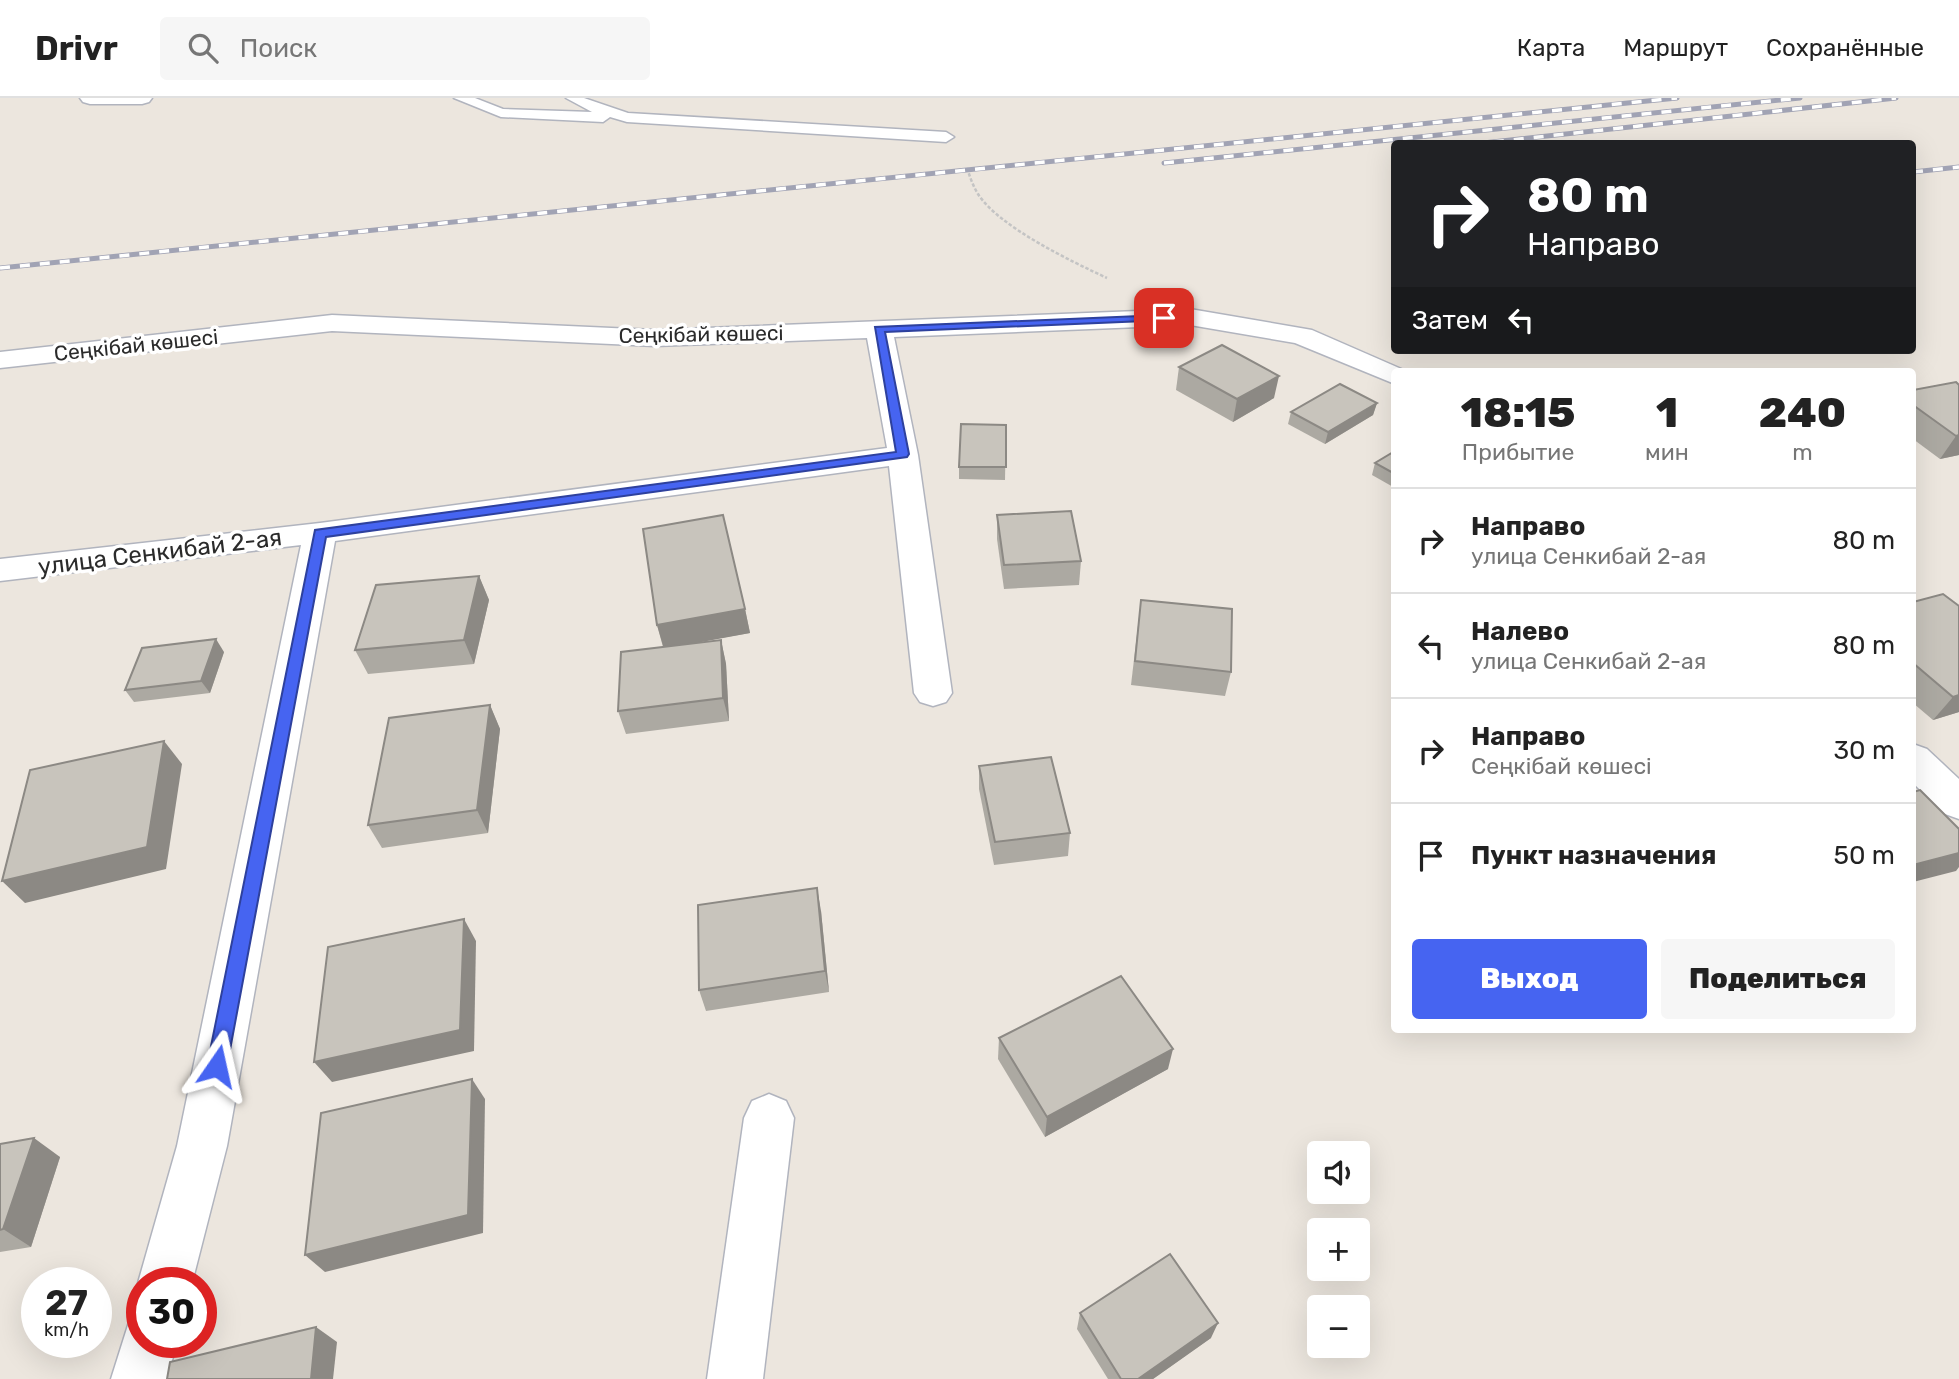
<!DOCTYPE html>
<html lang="ru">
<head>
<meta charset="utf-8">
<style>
  :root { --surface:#fff; --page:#f6f6f6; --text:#222; --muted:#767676; --line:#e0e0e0; --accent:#4664f1 }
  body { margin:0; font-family:Rubik,sans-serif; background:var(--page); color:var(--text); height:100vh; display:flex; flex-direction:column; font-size:26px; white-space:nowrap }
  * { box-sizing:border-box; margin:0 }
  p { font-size:23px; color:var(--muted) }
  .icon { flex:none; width:38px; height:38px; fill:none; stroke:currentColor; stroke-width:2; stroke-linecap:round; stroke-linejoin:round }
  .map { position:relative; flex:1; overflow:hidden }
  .panel { position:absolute; left:1391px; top:270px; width:525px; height:665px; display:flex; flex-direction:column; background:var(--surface); border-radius:7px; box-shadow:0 7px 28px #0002 }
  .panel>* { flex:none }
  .hud { position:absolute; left:1391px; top:42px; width:525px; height:214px; border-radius:7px; box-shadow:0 7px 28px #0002; background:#202124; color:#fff; overflow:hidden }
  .tools { position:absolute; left:1307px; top:1043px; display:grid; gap:14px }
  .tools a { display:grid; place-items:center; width:63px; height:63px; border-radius:7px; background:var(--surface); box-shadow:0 7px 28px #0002; font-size:35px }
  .speed { position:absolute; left:21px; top:1169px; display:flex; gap:14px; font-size:35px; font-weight:700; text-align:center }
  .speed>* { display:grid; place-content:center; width:91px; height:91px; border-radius:50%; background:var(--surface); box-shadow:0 7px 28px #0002; line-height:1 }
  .speed small { font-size:18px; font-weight:400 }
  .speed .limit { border:10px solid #d22; background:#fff; color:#111 }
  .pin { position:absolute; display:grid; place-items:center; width:60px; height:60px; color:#fff; margin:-30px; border-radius:14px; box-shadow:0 4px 10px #0006 }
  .me { position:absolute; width:77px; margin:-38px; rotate:11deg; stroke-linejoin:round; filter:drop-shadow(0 0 5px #0008) }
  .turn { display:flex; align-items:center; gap:24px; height:147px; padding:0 21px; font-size:32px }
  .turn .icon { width:91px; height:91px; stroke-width:2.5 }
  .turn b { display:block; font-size:49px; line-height:60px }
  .then { display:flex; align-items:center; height:66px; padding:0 21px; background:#0003; gap:14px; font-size:26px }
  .eta { display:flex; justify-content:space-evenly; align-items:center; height:119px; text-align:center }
  .eta b { font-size:42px; font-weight:800; line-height:49px }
  .cta { display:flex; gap:14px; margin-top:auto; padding:14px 21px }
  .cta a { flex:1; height:80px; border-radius:7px; background:var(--accent); color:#fff; font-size:28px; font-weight:800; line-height:80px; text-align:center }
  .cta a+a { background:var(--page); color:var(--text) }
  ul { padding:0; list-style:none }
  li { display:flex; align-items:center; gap:21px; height:105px; padding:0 21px; border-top:2px solid var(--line) }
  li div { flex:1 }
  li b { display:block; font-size:26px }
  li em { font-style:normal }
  header { display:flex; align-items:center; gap:42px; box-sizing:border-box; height:98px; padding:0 35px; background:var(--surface); border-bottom:2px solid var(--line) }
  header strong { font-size:33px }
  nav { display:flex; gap:38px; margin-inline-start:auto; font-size:24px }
  .search { width:490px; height:63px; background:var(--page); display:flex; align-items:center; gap:18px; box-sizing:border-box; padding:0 24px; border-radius:7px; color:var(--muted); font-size:26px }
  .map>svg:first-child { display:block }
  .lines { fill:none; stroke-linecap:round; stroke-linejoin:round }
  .service-casing { stroke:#b1b4be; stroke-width:3 }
  .minor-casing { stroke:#b1b4be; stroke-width:3 }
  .path { stroke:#c4c4c4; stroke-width:2.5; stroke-dasharray:3.5 2; stroke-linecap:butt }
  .service { fill:#fff; fill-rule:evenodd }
  .minor { fill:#fff; fill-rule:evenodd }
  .rail-casing { stroke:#a1a3b4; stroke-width:5 }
  .rail { stroke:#fff; stroke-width:3.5; stroke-dasharray:10; stroke-linecap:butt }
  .wall { fill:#aca9a2 }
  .shaded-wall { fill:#8c8984 }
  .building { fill:#c8c4bc; stroke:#8c8984; stroke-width:2 }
  .route { fill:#4664f1; stroke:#2e419d; stroke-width:2 }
  .labels { text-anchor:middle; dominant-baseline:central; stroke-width:7; stroke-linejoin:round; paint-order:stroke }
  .far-street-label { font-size:21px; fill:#2b2b2b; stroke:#fff }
  .street-label { font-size:24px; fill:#2b2b2b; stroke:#fff }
</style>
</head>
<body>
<header>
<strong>Drivr</strong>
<div class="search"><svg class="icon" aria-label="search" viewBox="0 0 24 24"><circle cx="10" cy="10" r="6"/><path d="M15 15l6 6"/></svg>Поиск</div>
<nav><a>Карта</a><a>Маршрут</a><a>Сохранённые</a></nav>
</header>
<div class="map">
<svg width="1959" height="1281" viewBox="0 0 1959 1281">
  <rect width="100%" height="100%" fill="#ece6de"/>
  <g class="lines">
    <defs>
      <path id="service" d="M454 0H475L503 11 592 14 566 0H584L628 15 946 34 954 39 946 44 627 24 610 19 603 24 501 19Z"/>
      <g id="minor">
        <path d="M80 0H152L149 4 142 6H90L83 4Z"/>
        <path d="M1190 211 1312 232 1406 273H1395V286L1295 245 1190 227 894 239 918 357 952 595 946 604 933 608 920 604 914 595 889 368 335 443 227 1048 192 1185H142V1194L138 1185 177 1048 301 447 0 483V461L320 425 887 350 867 240 655 248 332 233 0 270V254L332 217 655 232Z"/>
        <path d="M1913 646 1927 651 1959 681V721L1945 716 1913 685Z"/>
        <path d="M769 996 786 1003 794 1020 763 1281H707L744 1020 752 1003Z"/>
        <path d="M142 1219V1244H177L167 1281H111L129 1224Z"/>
      </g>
    </defs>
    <use href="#service" class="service-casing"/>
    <use href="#minor" class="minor-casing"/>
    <path class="path" d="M967 70C970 79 973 88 978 96 999 129 1071 163 1107 180"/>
    <use href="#service" class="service"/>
    <use href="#minor" class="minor"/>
    <defs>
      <g id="rail">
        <path d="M1474 46 1896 0"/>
        <path d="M1164 65 1800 0"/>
        <path d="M1913 74 1959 69"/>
        <path d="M0 170 1677 0"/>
      </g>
    </defs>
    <use href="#rail" class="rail-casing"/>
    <use href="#rail" class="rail"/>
  </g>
  <g class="wall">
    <path d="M1179 269 1274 300 1233 324 1176 292Z"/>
    <path d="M1959 287V357L1940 361 1913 341V292Z"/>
    <path d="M1377 305 1373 317 1325 346 1288 326 1291 314Z"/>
    <path d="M1006 327 1005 382 959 381V369Z"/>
    <path d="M1395 353V390L1372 377 1375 365Z"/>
    <path d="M997 417 1081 463 1079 487 1004 491 997 441Z"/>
    <path d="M479 478 489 502 474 566 368 576 355 552Z"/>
    <path d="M1141 502 1231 574 1225 598 1131 587Z"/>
    <path d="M1913 504 1959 508V614L1933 622 1913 605Z"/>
    <path d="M745 511 750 535 686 546 721 542 726 566 729 623 626 636 618 613 663 549 657 527Z"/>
    <path d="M224 554 210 595 134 604 125 592Z"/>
    <path d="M490 607 500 631 488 735 382 750 368 727Z"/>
    <path d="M979 668 1070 735 1068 758 994 767 979 691Z"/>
    <path d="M821 813 829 894 706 913 699 892Z"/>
    <path d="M999 940 1168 971 1045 1039 998 961Z"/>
    <path d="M0 1046 60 1059 31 1149 0 1154Z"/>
    <path d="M1080 1215 1211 1240 1153 1281H1108L1077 1231Z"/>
  </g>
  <g class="shaded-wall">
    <path d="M1279 278 1274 300 1233 324 1237 301Z"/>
    <path d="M1377 305 1373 317 1325 346 1328 334Z"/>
    <path d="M1959 337V357L1940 361 1956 338Z"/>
    <path d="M479 478 489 502 474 566 464 542Z"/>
    <path d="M745 511 750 535 664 551 657 527Z"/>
    <path d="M216 541 224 554 210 595 201 583Z"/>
    <path d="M721 542 726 566 729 623 723 600Z"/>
    <path d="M1959 597V614L1933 622 1953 599Z"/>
    <path d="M490 607 500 631 488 735 477 712Z"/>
    <path d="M164 643 182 666 166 771 25 805 2 783Z"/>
    <path d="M1959 755V769L1956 773 1913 784V767Z"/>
    <path d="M817 790 821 813 829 894 825 873Z"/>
    <path d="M464 821 476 843 474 953 332 984 314 964Z"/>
    <path d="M1173 951 1168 971 1045 1039 1047 1019Z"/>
    <path d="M472 981 485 1001 483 1135 325 1174 305 1157Z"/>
    <path d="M34 1040 60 1059 31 1149 3 1131Z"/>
    <path d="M1218 1225 1211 1240 1153 1281H1138Z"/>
    <path d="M316 1229 337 1244 333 1281H311Z"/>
  </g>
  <g class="building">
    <path d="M1222 247 1279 278 1237 301 1179 269Z"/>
    <path d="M1956 284 1959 287V337L1956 338 1913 307V292Z"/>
    <path d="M1340 286 1377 305 1328 334 1291 314Z"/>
    <path d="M961 326 1006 327V369H959Z"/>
    <path d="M1395 353V376L1375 365Z"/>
    <path d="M1071 413 1081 463 1004 467 997 417Z"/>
    <path d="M723 417 745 511 657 527 643 431Z"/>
    <path d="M479 478 464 542 355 552 376 487Z"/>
    <path d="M1943 496 1959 508V597L1953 599 1913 565V504Z"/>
    <path d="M1141 502 1232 511 1231 574 1135 563Z"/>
    <path d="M216 541 201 583 125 592 142 550Z"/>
    <path d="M721 542 723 600 618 613 621 554Z"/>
    <path d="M490 607 477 712 368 727 389 620Z"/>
    <path d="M164 643 147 749 2 783 30 672Z"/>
    <path d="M1051 659 1070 735 995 744 979 668Z"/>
    <path d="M1920 692 1959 731V755L1913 767V694Z"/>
    <path d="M817 790 825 873 699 892 698 807Z"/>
    <path d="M464 821 460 932 314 964 328 849Z"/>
    <path d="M1121 878 1173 951 1047 1019 999 940Z"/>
    <path d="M472 981 468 1117 305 1157 321 1015Z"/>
    <path d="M34 1040 3 1131 0 1132V1046Z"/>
    <path d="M1170 1156 1218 1225 1138 1281H1121L1080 1215Z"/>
    <path d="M316 1229 311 1281H167L170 1264Z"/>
  </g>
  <path class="route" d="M1164 217 1168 218V222L885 234 909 356 907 359 326 439 227 968 224 975 217 977 210 975 207 968 315 432 896 354 875 229Z"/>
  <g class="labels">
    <g class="far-street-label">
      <text transform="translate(701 236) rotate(-1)">Сеңкібай көшесі</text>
      <text transform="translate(136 247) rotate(-6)">Сеңкібай көшесі</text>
    </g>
    <g class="street-label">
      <text transform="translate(160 454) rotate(-7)">улица Сенкибай 2-ая</text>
    </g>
  </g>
</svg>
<div class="tools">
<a><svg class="icon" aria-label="sound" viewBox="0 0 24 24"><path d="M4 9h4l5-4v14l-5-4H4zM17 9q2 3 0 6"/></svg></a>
<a>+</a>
<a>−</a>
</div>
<div class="speed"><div>27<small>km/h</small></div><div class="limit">30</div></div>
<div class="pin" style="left:1164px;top:220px;background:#d93025"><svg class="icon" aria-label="arrive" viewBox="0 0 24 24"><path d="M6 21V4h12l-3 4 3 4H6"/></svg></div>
<svg class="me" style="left:217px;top:968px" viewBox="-20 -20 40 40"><path d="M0-17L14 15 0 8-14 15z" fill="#4664f1" stroke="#fff" stroke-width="4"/></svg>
<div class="hud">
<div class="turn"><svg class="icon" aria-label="right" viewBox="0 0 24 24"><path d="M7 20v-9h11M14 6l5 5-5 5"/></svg><div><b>80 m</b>Направо</div></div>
<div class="then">Затем<svg class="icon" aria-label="left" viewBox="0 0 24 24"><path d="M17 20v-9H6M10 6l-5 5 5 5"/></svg></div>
</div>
<section class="panel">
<div class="eta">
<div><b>18:15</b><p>Прибытие</p></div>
<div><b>1</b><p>мин</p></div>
<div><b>240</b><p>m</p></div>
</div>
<ul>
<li><svg class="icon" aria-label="right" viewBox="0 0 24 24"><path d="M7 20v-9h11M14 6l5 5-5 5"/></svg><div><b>Направо</b><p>улица Сенкибай 2-ая</p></div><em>80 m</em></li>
<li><svg class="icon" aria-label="left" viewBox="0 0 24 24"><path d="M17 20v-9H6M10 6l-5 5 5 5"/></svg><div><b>Налево</b><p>улица Сенкибай 2-ая</p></div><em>80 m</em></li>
<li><svg class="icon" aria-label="right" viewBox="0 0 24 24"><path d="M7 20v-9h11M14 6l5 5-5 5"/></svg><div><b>Направо</b><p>Сеңкібай көшесі</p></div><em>30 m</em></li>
<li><svg class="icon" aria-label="arrive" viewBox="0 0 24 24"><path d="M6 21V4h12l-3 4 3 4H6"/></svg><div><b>Пункт назначения</b></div><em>50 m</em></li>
</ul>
<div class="cta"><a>Выход</a><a>Поделиться</a></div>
</section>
</div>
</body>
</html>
